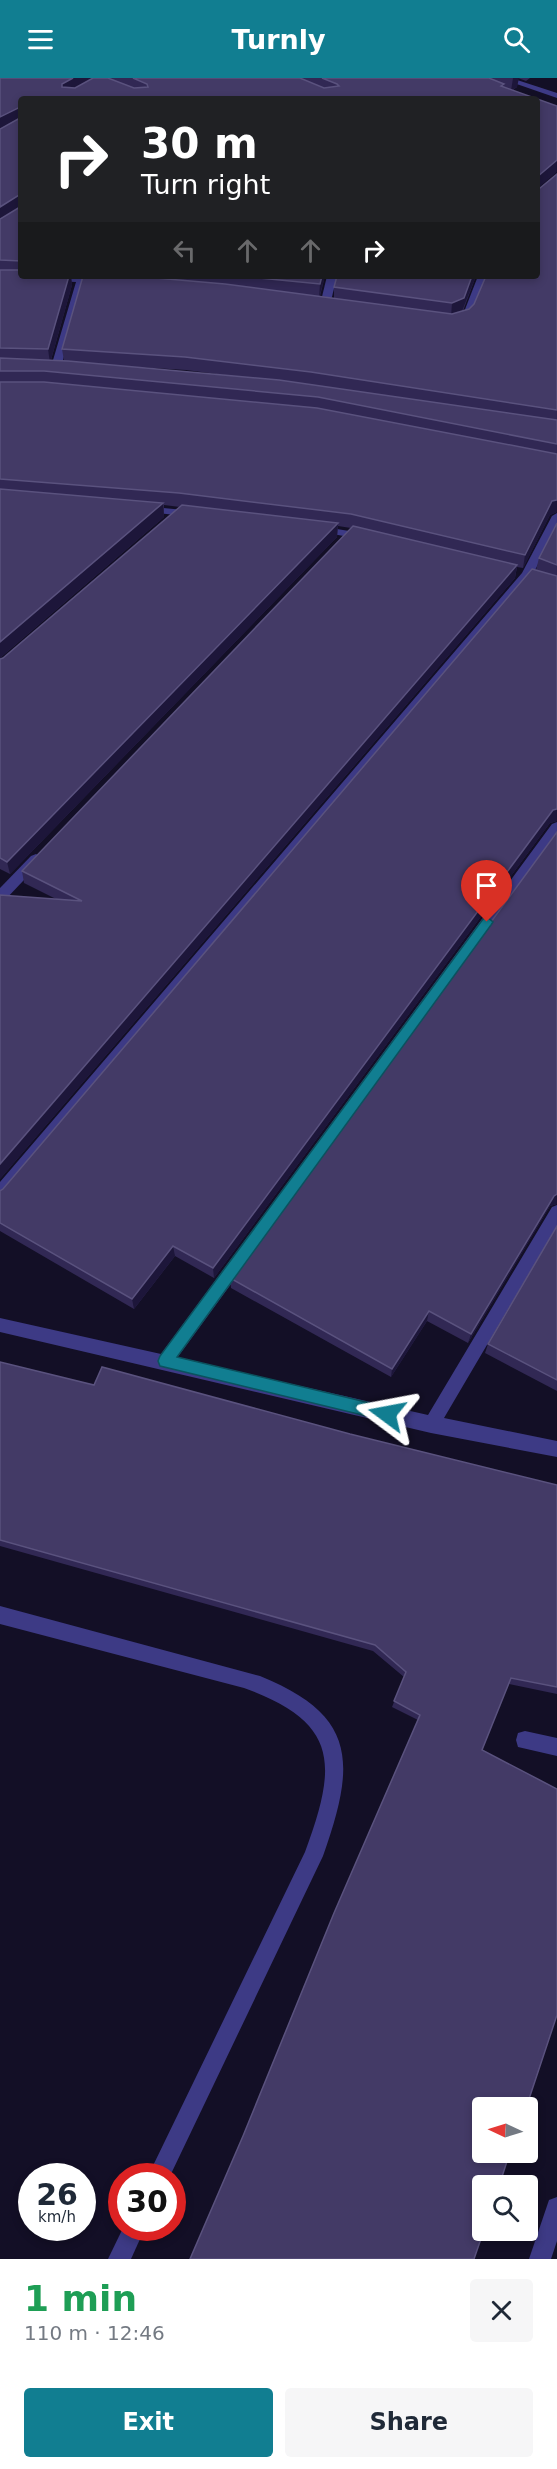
<!DOCTYPE html>
<html lang="en">
<head>
<meta charset="utf-8">
<style>
  :root { --surface:#fff; --page:#f6f6f7; --text:#1f2937; --muted:#747a83; --accent:#117e91 }
  body { margin:0; font-family:"DejaVu Sans",sans-serif; background:var(--page); color:var(--text); height:100vh; display:flex; flex-direction:column; font-size:22px; white-space:nowrap }
  * { box-sizing:border-box; margin:0 }
  p { font-size:20px; color:var(--muted) }
  .icon { flex:none; width:33px; height:33px; fill:none; stroke:currentColor; stroke-width:2; stroke-linecap:round; stroke-linejoin:round }
  .map { position:relative; height:2181px; overflow:hidden }
  .panel { display:flex; flex-direction:column; background:var(--surface); flex:1 }
  .panel>* { flex:none }
  .top-card { position:absolute; left:18px; top:18px; width:522px; height:183px; border-radius:6px; box-shadow:0 3px 9px #0003; background:#202124; color:#fff; overflow:hidden }
  .needle { width:39px; rotate:274deg }
  .buttons { position:absolute; left:472px; top:2019px; display:grid; gap:12px }
  .buttons a { display:grid; place-items:center; width:66px; height:66px; border-radius:6px; background:var(--surface); box-shadow:0 3px 9px #0003; font-size:30px }
  .speed { position:absolute; left:18px; top:2085px; display:flex; gap:12px; font-size:30px; font-weight:700; text-align:center }
  .speed>* { display:grid; place-content:center; width:78px; height:78px; border-radius:50%; background:var(--surface); box-shadow:0 3px 9px #0003; line-height:1 }
  .speed small { font-size:15px; font-weight:400 }
  .speed .limit { border:9px solid #d22; background:#fff; color:#111 }
  .pin { position:absolute; display:grid; place-items:center; width:51px; height:51px; color:#fff; margin:-62px -26px; border-radius:50% 50% 50% 0; rotate:-45deg; box-shadow:0 0 6px #0007 }
  .pin .icon { rotate:45deg }
  .me { position:absolute; width:66px; margin:-33px; rotate:283deg; stroke-linejoin:round; filter:drop-shadow(0 0 4px #0008) }
  .turn { display:flex; align-items:center; gap:21px; height:126px; padding:0 24px; font-size:27px }
  .turn .icon { width:78px; height:78px; stroke-width:2.5 }
  .turn b { display:block; font-size:42px; line-height:51px }
  .lanes { display:flex; align-items:center; height:57px; padding:0 24px; background:#0003; justify-content:center; gap:30px; direction:ltr }
  .lanes .off { opacity:.35 }
  .round { display:grid; place-items:center; flex:none; width:63px; height:63px; border-radius:6px; background:var(--page) }
  .overview { display:flex; align-items:center; justify-content:space-between; height:102px; padding:0 24px }
  h1 { font-size:36px; font-weight:700; line-height:45px; color:#1e9e55 }
  .action { display:flex; gap:12px; margin-top:auto; padding:12px 24px }
  .action a { flex:1; height:69px; border-radius:6px; background:var(--accent); color:#fff; font-size:24px; font-weight:700; line-height:69px; text-align:center }
  .action a+a { background:var(--page); color:var(--text) }
  header { display:flex; justify-content:space-between; align-items:center; height:78px; padding:0 24px; background:var(--accent); color:#fff; font-size:27px; font-weight:700 }
  .map>svg:first-child { display:block }
  .lines { fill:none; stroke-linecap:round; stroke-linejoin:round }
  .minor { fill:#3d3a85; fill-rule:evenodd }
  .wall { fill:#312854; fill-rule:evenodd }
  .shaded-wall { fill:#1d163a }
  .building { fill:#433a66; stroke:#5a527e; stroke-width:1.5 }
  .route { fill:#117e91; stroke:#0b525e; stroke-width:1.5 }
</style>
</head>
<body>
<header><svg class="icon" aria-label="menu" viewBox="0 0 24 24"><path d="M4 6h16M4 12h16M4 18h16"/></svg>Turnly<svg class="icon" aria-label="search" viewBox="0 0 24 24"><circle cx="10" cy="10" r="6"/><path d="M15 15l6 6"/></svg></header>
<div class="map">
<svg width="557" height="2181" viewBox="0 0 557 2181">
  <rect width="100%" height="100%" fill="#130f26"/>
  <g class="lines">
    <g class="minor">
      <path d="M499 0H511L557 15V20Z"/>
      <path d="M49 198 100 199 105 202 100 205 85 204 61 289 56 292 51 289 76 204 52 203 47 200Z"/>
      <path d="M327 198H337L330 227 325 230 320 227Z"/>
      <path d="M478 198H488C481 214 476 247 454 245V241L464 234Z"/>
      <path d="M143 428 194 433 199 436 194 439 139 433 138 431Z"/>
      <path d="M557 435V449L531 500 5 1120 0 1122V1104L522 495 552 438Z"/>
      <path d="M319 448 367 456 372 459 367 462 315 453 314 451Z"/>
      <path d="M557 744V759L177 1280 428 1337 552 1129 557 1127V1148L444 1340 557 1363V1379L431 1355 0 1254V1240L161 1276 552 746Z"/>
      <path d="M36 776 43 781 41 784 5 822 0 823V810L31 778Z"/>
      <path d="M0 1528 260 1598C359 1638 355 1687 323 1778L170 2098H148L305 1774C337 1687 340 1645 244 1610L0 1546Z"/>
      <path d="M525 1653 557 1660V1678L518 1669 516 1662 518 1655Z"/>
      <path d="M557 2119V2163L551 2181H529L549 2122Z"/>
      <path d="M123 2150H145L131 2181H108Z"/>
    </g>
  </g>
  <g class="wall">
    <path d="M0 0 110 1V0H530L526 3 518 0 517 9 513 12 538 110H540L557 96V434L550 437 523 490 517 489 515 500 0 1101 56 821 24 805 22 793 351 450 338 448 337 459 10 796 0 791V581L3 580 180 429 164 427V439L0 580ZM21 21 537 198 469 231 463 233 476 198 334 209V220L320 218 325 198H21ZM71 199 83 200 62 271 64 283 51 282 72 207ZM136 289 186 292 232 298Z"/>
    <path d="M557 445V743L550 745 214 1200 175 1178 134 1231 0 1153V1113L3 1111 536 492 539 480Z"/>
    <path d="M557 754V1126L550 1128 468 1265 427 1243 391 1299 231 1210 230 1200Z"/>
    <path d="M557 1148V1313L485 1275 488 1266Z"/>
    <path d="M0 1284 94 1307 350 1356 557 1407V1616L509 1606 244 2055 418 1642 392 1629 404 1599 373 1573 0 1468Z"/>
  </g>
  <g class="shaded-wall">
    <path d="M73 0H96L64 19 62 9V6Z"/>
    <path d="M513 0H519L517 9 511 13Z"/>
    <path d="M18 30 20 43 0 53V39Z"/>
    <path d="M557 82V94L537 111V99Z"/>
    <path d="M19 117 21 128 0 143V129Z"/>
    <path d="M69 198H71L72 207 50 285 48 271Z"/>
    <path d="M322 198H325L319 220 320 206Z"/>
    <path d="M472 198H476L462 233 451 239 452 225Z"/>
    <path d="M557 422V434L550 437 523 490 525 477 552 423Z"/>
    <path d="M163 425 164 439 0 580V564Z"/>
    <path d="M338 445 337 459 10 796 7 784Z"/>
    <path d="M517 487 515 500 0 1101V1086Z"/>
    <path d="M557 731V743L550 745 214 1200 213 1190 553 732Z"/>
    <path d="M557 1116V1126L550 1128 468 1265 471 1256 554 1118Z"/>
    <path d="M173 1168 175 1178 134 1231 132 1221Z"/>
    <path d="M429 1233 427 1243 391 1299 392 1291Z"/>
  </g>
  <g class="building">
    <path d="M0 0H73L62 6V9L75 10 93 0H108L134 10 148 9 147 6 133 0H300L324 10 339 8 337 6 322 0H489L504 6 501 8 557 28V82L537 99V110H540L557 96V332L311 294 185 279 62 271 83 198H133L225 206 452 236 469 231 474 226 486 198H537V21H21V32L18 30 0 39Z"/>
    <path d="M21 35V183L0 182V141L20 129 19 117 0 129V51L20 40Z"/>
    <path d="M0 192H21V198H69L48 271 0 270Z"/>
    <path d="M240 198H322L320 206Z"/>
    <path d="M337 198H472L464 220 452 225 334 209Z"/>
    <path d="M0 280 68 283 279 302 557 342V366L318 319 44 293H0Z"/>
    <path d="M0 304H44L317 330 557 376V422L552 423 525 477 351 436 179 415 0 401Z"/>
    <path d="M0 411 163 425 0 564Z"/>
    <path d="M182 427 338 445 7 784 0 780V581L3 580Z"/>
    <path d="M557 445V487L539 480Z"/>
    <path d="M353 448 517 487 0 1086V817L82 823 22 793Z"/>
    <path d="M532 491 557 498V731L553 732 213 1190 173 1168 132 1221 0 1145V1113L3 1111Z"/>
    <path d="M557 754V1116L554 1118 471 1256 429 1233 392 1291 230 1200Z"/>
    <path d="M557 1148V1302L488 1266Z"/>
    <path d="M0 1284 94 1307 102 1289 350 1356 557 1407V1609L511 1600 482 1672 557 1711V1937L526 2030H483V2074H510L499 2108H483V2152H484L474 2181H190L243 2058 334 1835 420 1637 394 1623 406 1594 375 1567 0 1462Z"/>
  </g>
  <path class="route" d="M487 839 493 844 491 847 177 1279 387 1329 392 1331 394 1336 392 1341 387 1343 160 1288 158 1283 160 1278 483 841Z"/>
</svg>
<div class="buttons">
<a><svg class="needle" viewBox="-14 -14 28 28"><path d="M0-13l5 13h-10z" fill="#e53935"/><path d="M0 13l5-13h-10z" fill="#747a83"/></svg></a>
<a><svg class="icon" aria-label="search" viewBox="0 0 24 24"><circle cx="10" cy="10" r="6"/><path d="M15 15l6 6"/></svg></a>
</div>
<div class="speed"><div>26<small>km/h</small></div><div class="limit">30</div></div>
<div class="pin" style="left:487px;top:844px;background:#d93025"><svg class="icon" aria-label="arrive" viewBox="0 0 24 24"><path d="M6 21V4h12l-3 4 3 4H6"/></svg></div>
<svg class="me" style="left:387px;top:1336px" viewBox="-20 -20 40 40"><path d="M0-17L14 15 0 8-14 15z" fill="#117e91" stroke="#fff" stroke-width="4"/></svg>
<div class="top-card">
<div class="turn"><svg class="icon" aria-label="right" viewBox="0 0 24 24"><path d="M7 20v-9h11M14 6l5 5-5 5"/></svg><div><b>30 m</b>Turn right</div></div>
<div class="lanes"><svg class="icon off" aria-label="left" viewBox="0 0 24 24"><path d="M17 20v-9H6M10 6l-5 5 5 5"/></svg><svg class="icon off" aria-label="ahead" viewBox="0 0 24 24"><path d="M12 20V5M6 11l6-6 6 6"/></svg><svg class="icon off" aria-label="ahead" viewBox="0 0 24 24"><path d="M12 20V5M6 11l6-6 6 6"/></svg><svg class="icon" aria-label="right" viewBox="0 0 24 24"><path d="M7 20v-9h11M14 6l5 5-5 5"/></svg></div>
</div>
</div>
<section class="panel">
<div class="overview"><div><h1>1 min</h1><p>110 m · 12:46</p></div><a class="round"><svg class="icon" aria-label="close" viewBox="0 0 24 24"><path d="M6 6l12 12M18 6L6 18"/></svg></a></div>
<div class="action"><a>Exit</a><a>Share</a></div>
</section>
</body>
</html>
